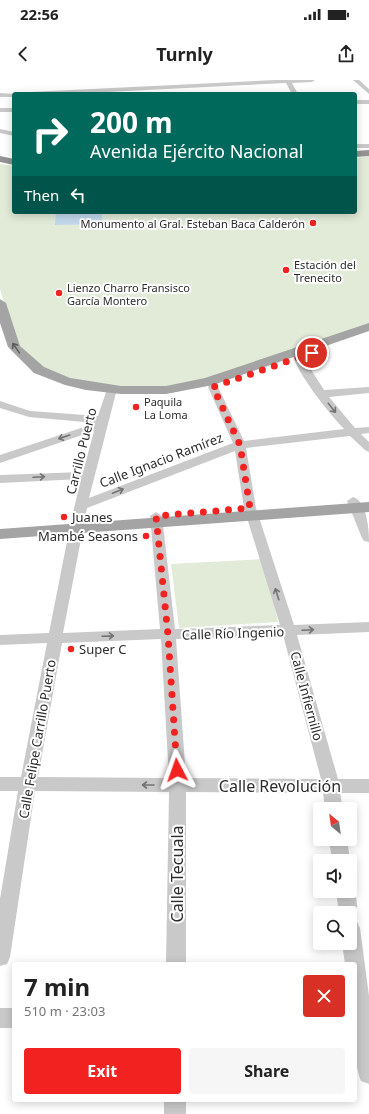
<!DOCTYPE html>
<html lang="en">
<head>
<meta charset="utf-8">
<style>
  :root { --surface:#fff; --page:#f6f6f6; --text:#222; --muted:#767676; --accent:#f12220 }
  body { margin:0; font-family:"Noto Sans",sans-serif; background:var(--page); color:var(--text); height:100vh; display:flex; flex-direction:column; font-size:15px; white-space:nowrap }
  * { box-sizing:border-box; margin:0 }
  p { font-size:13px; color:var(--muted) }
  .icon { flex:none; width:22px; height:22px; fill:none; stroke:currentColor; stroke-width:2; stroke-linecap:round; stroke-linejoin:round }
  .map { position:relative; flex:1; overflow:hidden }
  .panel { position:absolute; left:12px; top:882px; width:345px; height:140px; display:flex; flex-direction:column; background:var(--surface); border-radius:4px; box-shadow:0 2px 10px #0003 }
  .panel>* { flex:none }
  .banner { position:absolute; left:12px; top:12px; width:345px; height:122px; border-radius:4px; box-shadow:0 2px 10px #0003; background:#00695c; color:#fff; overflow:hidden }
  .needle { width:26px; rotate:331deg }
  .tools { position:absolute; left:313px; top:722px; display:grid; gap:8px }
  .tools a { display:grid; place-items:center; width:44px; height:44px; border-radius:4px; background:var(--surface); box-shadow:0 2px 10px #0003; font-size:20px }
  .pin { position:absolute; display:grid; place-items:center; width:34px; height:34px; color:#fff; margin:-17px; border:2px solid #fff; border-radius:50%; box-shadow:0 1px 4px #0007 }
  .me { position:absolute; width:44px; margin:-22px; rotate:356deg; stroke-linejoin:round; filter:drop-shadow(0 0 3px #0008) }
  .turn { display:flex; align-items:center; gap:14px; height:84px; padding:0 12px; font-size:18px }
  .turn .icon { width:52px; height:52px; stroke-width:2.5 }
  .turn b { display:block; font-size:28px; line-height:34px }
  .then { display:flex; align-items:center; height:38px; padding:0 12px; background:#0003; gap:8px; font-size:15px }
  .round { display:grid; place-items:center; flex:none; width:42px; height:42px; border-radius:4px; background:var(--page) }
  .headline { display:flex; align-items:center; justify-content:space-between; height:68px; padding:0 12px }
  h1 { font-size:24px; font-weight:700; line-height:30px }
  .primary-button { display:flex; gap:8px; margin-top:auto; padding:8px 12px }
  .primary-button a { flex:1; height:46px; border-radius:4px; background:var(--accent); color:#fff; font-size:16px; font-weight:700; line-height:46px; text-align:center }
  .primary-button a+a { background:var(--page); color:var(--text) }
  .status { display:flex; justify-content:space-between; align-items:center; height:28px; padding:0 20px; background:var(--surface); direction:ltr }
  .status svg { height:11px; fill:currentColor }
  header { display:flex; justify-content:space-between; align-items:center; height:52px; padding:0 12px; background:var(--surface); font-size:18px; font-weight:700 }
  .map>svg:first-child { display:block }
  .green { fill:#e1ebd8 }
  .water { fill:#c2d9ed }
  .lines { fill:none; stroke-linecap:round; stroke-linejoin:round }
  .minor { fill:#c9c9c9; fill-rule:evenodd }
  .major { fill:#a4a4a4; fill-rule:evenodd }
  .highway { fill:#939393; fill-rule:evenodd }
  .oneway { stroke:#5c5c5c }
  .oneway2 { stroke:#737373 }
  .route { stroke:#f12220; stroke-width:7; stroke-dasharray:0 12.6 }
  .poi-dot { fill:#f12220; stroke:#fff; stroke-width:1.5 }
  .labels { text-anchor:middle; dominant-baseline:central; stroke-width:4; stroke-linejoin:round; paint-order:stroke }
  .far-poi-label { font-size:11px; fill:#2c2c2c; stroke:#fff; text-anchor:start }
  .street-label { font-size:13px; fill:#2c2c2c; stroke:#fff }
  .poi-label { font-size:13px; fill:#2c2c2c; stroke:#fff; text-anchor:start }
  .near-street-label { font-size:16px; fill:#2c2c2c; stroke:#fff }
</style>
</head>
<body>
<div class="status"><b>22:56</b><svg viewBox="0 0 49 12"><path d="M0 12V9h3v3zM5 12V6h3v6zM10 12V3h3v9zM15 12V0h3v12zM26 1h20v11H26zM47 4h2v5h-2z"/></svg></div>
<header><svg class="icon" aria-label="back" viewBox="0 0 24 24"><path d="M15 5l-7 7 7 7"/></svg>Turnly<svg class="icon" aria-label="share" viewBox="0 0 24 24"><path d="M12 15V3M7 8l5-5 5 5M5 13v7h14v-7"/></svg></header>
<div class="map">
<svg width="369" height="1034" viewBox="0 0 369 1034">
  <rect width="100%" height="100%" fill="#fff"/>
  <g class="green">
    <path d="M369 76V244L230 292 174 306 117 307 68 299 45 290 15 262 0 209V84L14 86V132H355V78Z"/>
    <path d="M264 479 278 542 179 548 171 484Z"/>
  </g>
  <path class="water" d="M56 132H102V144L55 145Z"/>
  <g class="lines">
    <g class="minor">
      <path d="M276 0H315L312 2 292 3 298 14H292L286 3 67 14H27L30 12Z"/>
      <path d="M353 0H359L369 9V14Z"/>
      <path d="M0 13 16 14H14V17H0Z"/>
      <rect x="355" y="20" width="14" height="4"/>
      <rect x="0" y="28" width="14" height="4"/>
      <path d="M0 49 14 52V56L0 53Z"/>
      <rect x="355" y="64" width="14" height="4"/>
      <path d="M297 269 302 272 303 277 324 310 369 307V313L329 317 355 348 369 347V353L361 354 369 362V372L365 370 350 356 246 368 256 428 294 545 369 542V552L297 555 338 699H369V713H340L343 729H325L323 713 186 712V884H166L169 712 35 711 10 877 7 884 0 886V819L18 711H0V697H21L47 563 0 565V555L49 553 71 441 81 399 0 403V395L83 392 94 351 0 383V375L96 343 29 337 0 328V321L30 331 98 336 107 309 112 306 116 307 117 309 89 418 233 363 208 307 209 305H217L218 307 244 361 344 349C329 333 296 293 292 272ZM235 371 244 428 280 545 175 549 162 436 156 432 150 436 160 549 63 553 87 428ZM283 555 321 699 186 698 176 559ZM161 559 169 698 38 697 62 563Z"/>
      <path d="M353 417C367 421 369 450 369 462L364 461 362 458 347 421Z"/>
      <path d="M329 759H347L350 781H332Z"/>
      <path d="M350 805C357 811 359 830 355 839L352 840 357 842 360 848 369 916V1004L361 1001C349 971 355 917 355 884H345L342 863H350V833H339L336 811H350Z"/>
      <rect x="0" y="928" width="14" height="20"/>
      <rect x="164" y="1020" width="22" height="14"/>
    </g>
    <g class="major">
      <path d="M0 219 6 223 20 266 44 287 70 298 121 306H166L205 298 369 243V251L213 305 166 314H121L86 310 65 305 34 293 8 267 0 243Z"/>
      <path d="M369 422V432L0 459V449Z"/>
    </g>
    <g class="highway">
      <path d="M369 70V76L355 77V71Z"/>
      <path d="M0 76 14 79V85L0 82Z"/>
    </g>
  </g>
  <defs><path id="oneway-shaft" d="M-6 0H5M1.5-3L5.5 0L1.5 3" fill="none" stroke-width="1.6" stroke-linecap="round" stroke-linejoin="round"/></defs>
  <use class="oneway" href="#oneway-shaft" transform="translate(16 268) rotate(-125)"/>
  <g class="oneway2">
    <use href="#oneway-shaft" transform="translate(332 328) rotate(51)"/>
    <use href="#oneway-shaft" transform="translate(64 357) rotate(161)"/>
    <use href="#oneway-shaft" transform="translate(39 397) rotate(-3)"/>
    <use href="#oneway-shaft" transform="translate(118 411) rotate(-21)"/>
    <use href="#oneway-shaft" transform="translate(277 514) rotate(-108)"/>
    <use href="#oneway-shaft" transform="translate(308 550) rotate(-3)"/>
    <use href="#oneway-shaft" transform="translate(108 556) rotate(-2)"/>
    <use href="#oneway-shaft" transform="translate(148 705) rotate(-180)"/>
  </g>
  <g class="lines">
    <path class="route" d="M177 690 168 555 156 436 250 428 240 365 213 307 312 273"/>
  </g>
  <g class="poi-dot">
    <circle cx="313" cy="143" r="4"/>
    <circle cx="286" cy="190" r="4"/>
    <circle cx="59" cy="213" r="4"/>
    <circle cx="136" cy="327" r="4"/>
    <circle cx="64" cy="437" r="4"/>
    <circle cx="146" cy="456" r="4"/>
    <circle cx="71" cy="569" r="4"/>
  </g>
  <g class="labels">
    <g class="far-poi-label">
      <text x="305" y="143" text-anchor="end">Monumento al Gral. Esteban Baca Calderón</text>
      <text x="294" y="184">Estación del<tspan x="294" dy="13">Trenecito</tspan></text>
      <text x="67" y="207">Lienzo Charro Fransisco<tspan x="67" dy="13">García Montero</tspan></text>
      <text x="144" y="321">Paquila<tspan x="144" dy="13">La Loma</tspan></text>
    </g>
    <g class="street-label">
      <text transform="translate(81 371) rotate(-76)">Carrillo Puerto</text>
      <text transform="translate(161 380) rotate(-21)">Calle Ignacio Ramírez</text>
      <text transform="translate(233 553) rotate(-2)">Calle Río Ingenio</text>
      <text transform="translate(307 616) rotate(75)">Calle Infiernillo</text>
      <text transform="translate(37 659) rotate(-80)">Calle Felipe Carrillo Puerto</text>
    </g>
    <g class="poi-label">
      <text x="72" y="437">Juanes</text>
      <text x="138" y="456" text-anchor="end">Mambé Seasons</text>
      <text x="79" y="569">Super C</text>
    </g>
    <g class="near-street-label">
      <text x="280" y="706">Calle Revolución</text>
      <text transform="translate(177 794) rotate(-90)">Calle Tecuala</text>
    </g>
  </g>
</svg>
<div class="tools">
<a><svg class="needle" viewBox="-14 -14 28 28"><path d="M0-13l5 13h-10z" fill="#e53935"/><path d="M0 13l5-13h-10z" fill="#767676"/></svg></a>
<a><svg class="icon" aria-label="sound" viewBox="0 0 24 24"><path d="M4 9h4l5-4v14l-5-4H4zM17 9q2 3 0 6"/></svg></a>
<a><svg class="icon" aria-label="search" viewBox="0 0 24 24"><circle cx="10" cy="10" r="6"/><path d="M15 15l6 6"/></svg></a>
</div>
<div class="pin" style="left:312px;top:273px;background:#d93025"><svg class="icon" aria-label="arrive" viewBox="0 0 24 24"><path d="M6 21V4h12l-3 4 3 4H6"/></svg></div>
<svg class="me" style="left:177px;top:690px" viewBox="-20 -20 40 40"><path d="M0-17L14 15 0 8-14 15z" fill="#f12220" stroke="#fff" stroke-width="4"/></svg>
<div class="banner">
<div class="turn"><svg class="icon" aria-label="right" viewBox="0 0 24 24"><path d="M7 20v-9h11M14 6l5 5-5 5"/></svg><div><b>200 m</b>Avenida Ejército Nacional</div></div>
<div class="then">Then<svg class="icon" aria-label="left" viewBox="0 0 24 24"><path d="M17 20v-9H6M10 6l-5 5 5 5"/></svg></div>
</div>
<section class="panel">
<div class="headline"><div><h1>7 min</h1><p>510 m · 23:03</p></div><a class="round" style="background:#d93025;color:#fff"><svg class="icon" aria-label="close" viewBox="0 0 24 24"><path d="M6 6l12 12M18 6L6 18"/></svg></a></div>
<div class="primary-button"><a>Exit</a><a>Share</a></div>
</section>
</div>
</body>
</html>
